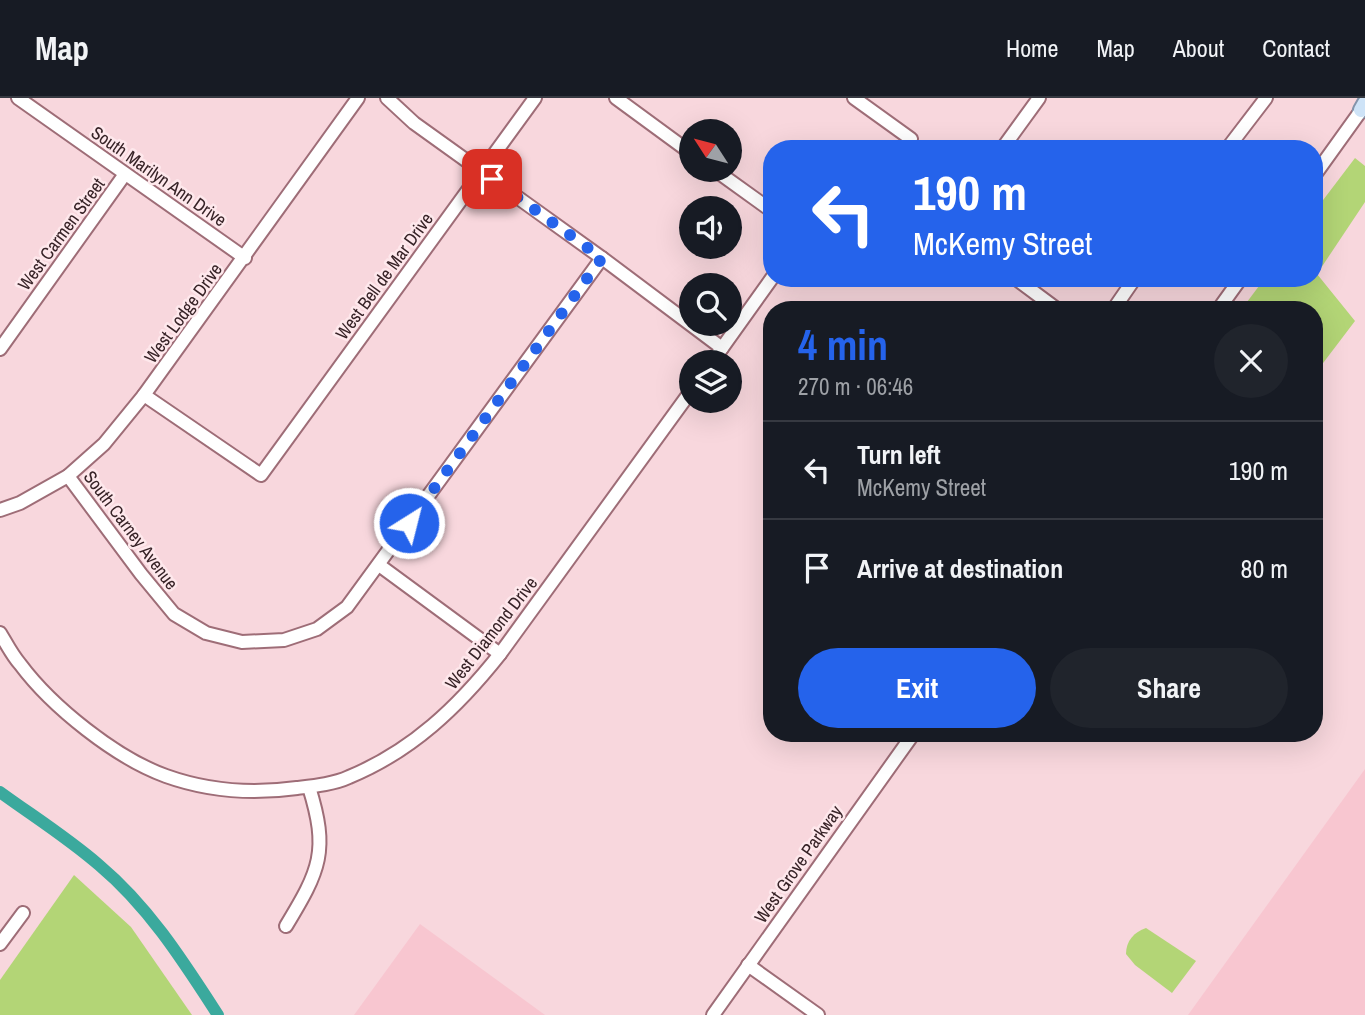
<!DOCTYPE html>
<html lang="en">
<head>
<meta charset="utf-8">
<style>
  :root { --surface:#171b24; --page:#20242c; --text:#f1f3f6; --muted:#9ea1a6; --line:#363941; --accent:#2563eb }
  body { margin:0; font-family:"Archivo Narrow",sans-serif; background:var(--page); color:var(--text); height:100vh; display:flex; flex-direction:column; font-size:26px; white-space:nowrap }
  * { box-sizing:border-box; margin:0 }
  p { font-size:23px; color:var(--muted) }
  .icon { flex:none; width:38px; height:38px; fill:none; stroke:currentColor; stroke-width:2; stroke-linecap:round; stroke-linejoin:round }
  .map { position:relative; flex:1; overflow:hidden }
  .side { position:absolute; left:763px; top:203px; width:560px; height:441px; display:flex; flex-direction:column; background:var(--surface); border-radius:28px; box-shadow:0 7px 28px #0002 }
  .side>* { flex:none }
  .banner { position:absolute; left:763px; top:42px; width:560px; height:147px; border-radius:28px; box-shadow:0 7px 28px #0002; background:#2563eb; color:#fff; overflow:hidden }
  .needle { width:46px; rotate:306deg }
  .controls { position:absolute; left:679px; top:21px; display:grid; gap:14px }
  .controls a { display:grid; place-items:center; width:63px; height:63px; border-radius:50%; background:var(--surface); box-shadow:0 7px 28px #0002; font-size:35px }
  .pin { position:absolute; display:grid; place-items:center; width:60px; height:60px; color:#fff; margin:-30px; border-radius:14px; box-shadow:0 4px 10px #0006 }
  .me { position:absolute; width:77px; margin:-38px; rotate:36deg; stroke-linejoin:round; filter:drop-shadow(0 0 5px #0008) }
  .turn { display:flex; align-items:center; gap:24px; height:147px; padding:0 35px; font-size:32px }
  .turn .icon { width:91px; height:91px; stroke-width:2.5 }
  .turn b { display:block; font-size:49px; line-height:60px }
  .round { display:grid; place-items:center; flex:none; width:74px; height:74px; border-radius:37px; background:var(--page) }
  .summary { display:flex; align-items:center; justify-content:space-between; height:119px; padding:0 35px }
  h1 { font-size:42px; font-weight:700; line-height:52px; color:var(--accent) }
  .button { display:flex; gap:14px; margin-top:auto; padding:14px 35px }
  .button a { flex:1; height:80px; border-radius:42px; background:var(--accent); color:#fff; font-size:28px; font-weight:700; line-height:80px; text-align:center }
  .button a+a { background:var(--page); color:var(--text) }
  ul { padding:0; list-style:none }
  li { display:flex; align-items:center; gap:21px; height:98px; padding:0 35px; border-top:2px solid var(--line) }
  li div { flex:1 }
  li b { display:block; font-size:26px }
  li em { font-style:normal }
  header { display:flex; align-items:center; gap:42px; box-sizing:border-box; height:98px; padding:0 35px; background:var(--surface); border-bottom:2px solid var(--line) }
  header strong { font-size:33px }
  nav { display:flex; gap:38px; margin-inline-start:auto; font-size:24px }
  .map>svg:first-child { display:block }
  .built { fill:#f8c6d0 }
  .green { fill:#b3d576 }
  .lines { fill:none; stroke-linecap:round; stroke-linejoin:round }
  .canal { stroke:#3ba99d; stroke-width:12 }
  .minor-casing { stroke:#9e6d77; stroke-width:16 }
  .major-casing { stroke:#8494ab; stroke-width:18 }
  .minor { stroke:#fff; stroke-width:12 }
  .major { stroke:#cee3f7; stroke-width:14 }
  .route { stroke:#2563eb; stroke-width:12; stroke-dasharray:0 21.6 }
  .labels { text-anchor:middle; dominant-baseline:central; stroke-width:5; stroke-linejoin:round; paint-order:stroke }
  .street-label { font-size:18px; fill:#372327; stroke:#fee8ec }
</style>
</head>
<body>
<header>
<strong>Map</strong>
<nav><a>Home</a><a>Map</a><a>About</a><a>Contact</a></nav>
</header>
<div class="map">
<svg width="1365" height="917" viewBox="0 0 1365 917">
  <rect width="100%" height="100%" fill="#f8d7dd"/>
  <g class="built">
    <path d="M1365 671V917H1188Z"/>
    <path d="M420 826 545 917H354Z"/>
  </g>
  <g class="green">
    <path d="M1355 60 1365 68V104L1317 176 1355 223 1314 277V212H1241L1265 180H1314V114Z"/>
    <path d="M74 777 131 829 192 917H0V882Z"/>
    <path d="M1146 830 1196 863 1172 895 1135 867 1126 856C1126 843 1134 834 1146 830Z"/>
  </g>
  <g class="lines">
    <path class="canal" d="M0 694C33 718 68 740 99 767 149 809 183 863 218 917"/>
    <defs>
      <g id="minor">
        <path d="M18 0 245 160"/>
        <path d="M387 0 414 25 602 160 722 250"/>
        <path d="M616 0 691 55"/>
        <path d="M854 0 911 41"/>
        <path d="M1002 51 1039 0"/>
        <path d="M1227 51 1266 0"/>
        <path d="M715 72 772 113"/>
        <path d="M1314 78 1365 7"/>
        <path d="M1015 180 1058 212"/>
        <path d="M1113 212 1135 180"/>
        <path d="M1218 212 1241 180"/>
        <path d="M0 251 125 76"/>
        <path d="M712 264 772 180"/>
        <path d="M144 297 261 377 535 0"/>
        <path d="M68 378 141 476 174 516 206 535 242 544 284 542 317 531 347 509 602 160"/>
        <path d="M0 412 20 405 68 378 104 346 144 297 358 0"/>
        <path d="M379 467 500 556"/>
        <path d="M0 535C6 545 12 557 20 566 52 609 116 660 166 678 208 693 254 696 297 690 314 688 334 686 349 679 412 653 458 609 500 556L691 293"/>
        <path d="M286 828C320 772 329 753 309 689"/>
        <path d="M0 846 23 815"/>
        <path d="M748 867 818 917"/>
        <path d="M713 917 914 635"/>
      </g>
      <path id="major" d="M1361 12 1365 5"/>
    </defs>
    <use href="#minor" class="minor-casing"/>
    <use href="#major" class="major-casing"/>
    <use href="#minor" class="minor"/>
    <use href="#major" class="major"/>
  </g>
  <g class="lines">
    <path class="route" d="M409 425 602 160 492 81"/>
  </g>
  <g class="labels">
    <g class="street-label">
      <text transform="translate(159 78) rotate(35)">South Marilyn Ann Drive</text>
      <text transform="translate(61 136) rotate(-54)">West Carmen Street</text>
      <text transform="translate(384 178) rotate(-54)">West Bell de Mar Drive</text>
      <text transform="translate(183 215) rotate(-54)">West Lodge Drive</text>
      <text transform="translate(131 432) rotate(53)">South Carney Avenue</text>
      <text transform="translate(491 535) rotate(-52)">West Diamond Drive</text>
      <text transform="translate(798 766) rotate(-55)">West Grove Parkway</text>
    </g>
  </g>
</svg>
<div class="controls">
<a><svg class="needle" viewBox="-14 -14 28 28"><path d="M0-13l5 13h-10z" fill="#e53935"/><path d="M0 13l5-13h-10z" fill="#9ea1a6"/></svg></a>
<a><svg class="icon" aria-label="sound" viewBox="0 0 24 24"><path d="M4 9h4l5-4v14l-5-4H4zM17 9q2 3 0 6"/></svg></a>
<a><svg class="icon" aria-label="search" viewBox="0 0 24 24"><circle cx="10" cy="10" r="6"/><path d="M15 15l6 6"/></svg></a>
<a><svg class="icon" aria-label="layers" viewBox="0 0 24 24"><path d="M12 4l9 5-9 5-9-5zM3 14l9 5 9-5"/></svg></a>
</div>
<div class="pin" style="left:492px;top:81px;background:#d93025"><svg class="icon" aria-label="arrive" viewBox="0 0 24 24"><path d="M6 21V4h12l-3 4 3 4H6"/></svg></div>
<svg class="me" style="left:409px;top:425px" viewBox="-20 -20 40 40"><circle r="17" fill="#2563eb" stroke="#fff" stroke-width="3"/><path d="M0-11L8 9 0 5-8 9z" fill="#fff"/></svg>
<div class="banner">
<div class="turn"><svg class="icon" aria-label="left" viewBox="0 0 24 24"><path d="M17 20v-9H6M10 6l-5 5 5 5"/></svg><div><b>190 m</b>McKemy Street</div></div>
</div>
<section class="side">
<div class="summary"><div><h1>4 min</h1><p>270 m · 06:46</p></div><a class="round"><svg class="icon" aria-label="close" viewBox="0 0 24 24"><path d="M6 6l12 12M18 6L6 18"/></svg></a></div>
<ul>
<li><svg class="icon" aria-label="left" viewBox="0 0 24 24"><path d="M17 20v-9H6M10 6l-5 5 5 5"/></svg><div><b>Turn left</b><p>McKemy Street</p></div><em>190 m</em></li>
<li><svg class="icon" aria-label="arrive" viewBox="0 0 24 24"><path d="M6 21V4h12l-3 4 3 4H6"/></svg><div><b>Arrive at destination</b></div><em>80 m</em></li>
</ul>
<div class="button"><a>Exit</a><a>Share</a></div>
</section>
</div>
</body>
</html>
